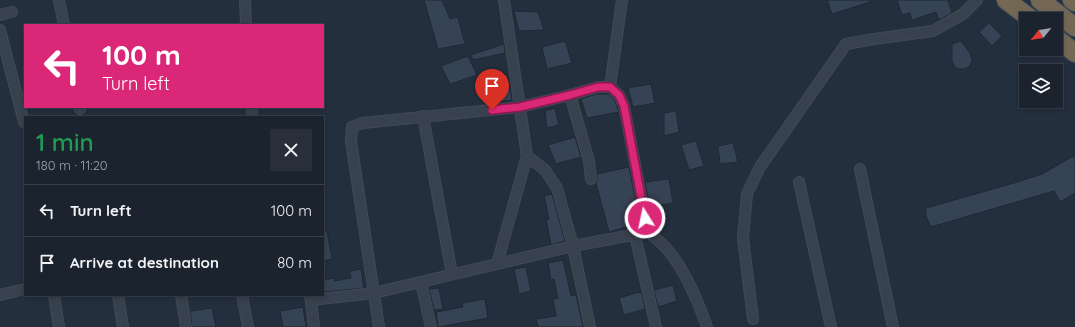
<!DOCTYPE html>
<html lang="en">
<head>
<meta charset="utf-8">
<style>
  :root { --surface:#1b232e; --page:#282f3a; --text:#f1f3f6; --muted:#a0a4aa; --line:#39404a }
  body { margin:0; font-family:Quicksand,sans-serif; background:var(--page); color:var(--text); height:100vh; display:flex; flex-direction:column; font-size:15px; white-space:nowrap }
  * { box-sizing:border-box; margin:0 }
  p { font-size:13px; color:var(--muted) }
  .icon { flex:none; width:22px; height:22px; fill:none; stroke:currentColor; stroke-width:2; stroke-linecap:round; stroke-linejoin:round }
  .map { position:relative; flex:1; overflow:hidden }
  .panel { position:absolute; left:24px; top:116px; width:300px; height:180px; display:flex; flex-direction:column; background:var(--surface); border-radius:0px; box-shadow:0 2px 6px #0003,0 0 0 1px var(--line) }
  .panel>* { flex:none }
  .guide { position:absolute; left:24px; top:24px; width:300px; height:84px; border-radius:0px; box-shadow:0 2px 6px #0003,0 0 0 1px var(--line); background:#db2777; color:#fff; overflow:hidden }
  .needle { width:26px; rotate:240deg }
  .controls { position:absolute; left:1019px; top:12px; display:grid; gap:8px }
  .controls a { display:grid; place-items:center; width:44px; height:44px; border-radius:0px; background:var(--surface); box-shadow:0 2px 6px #0003,0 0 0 1px var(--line); font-size:20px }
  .pin { position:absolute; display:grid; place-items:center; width:34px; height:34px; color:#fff; margin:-41px -17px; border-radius:50% 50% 50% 0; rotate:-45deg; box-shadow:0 0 4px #0007 }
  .pin .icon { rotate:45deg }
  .me { position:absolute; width:44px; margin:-22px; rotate:350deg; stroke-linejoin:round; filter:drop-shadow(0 0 3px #0008) }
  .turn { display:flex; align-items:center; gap:14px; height:84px; padding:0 12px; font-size:18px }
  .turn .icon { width:52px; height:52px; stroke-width:2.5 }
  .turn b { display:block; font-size:28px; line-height:34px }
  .round { display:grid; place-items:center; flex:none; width:42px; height:42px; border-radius:0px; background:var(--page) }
  .summary { display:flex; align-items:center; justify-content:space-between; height:68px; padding:0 12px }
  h1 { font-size:24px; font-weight:600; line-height:30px; color:#1e9e55 }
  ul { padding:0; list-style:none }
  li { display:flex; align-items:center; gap:12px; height:52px; padding:0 12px; border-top:1px solid var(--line) }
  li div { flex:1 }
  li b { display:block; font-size:15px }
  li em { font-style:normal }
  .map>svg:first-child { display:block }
  .building { fill:#364354; stroke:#1f2835 }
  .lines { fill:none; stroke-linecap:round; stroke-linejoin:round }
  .street-casing { stroke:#414a57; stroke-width:12 }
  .highway-casing { stroke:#434c59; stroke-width:20 }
  .street { stroke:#38414e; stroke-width:10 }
  .highway { stroke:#746855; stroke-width:18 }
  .route-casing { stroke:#8e194d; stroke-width:10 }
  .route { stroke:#db2777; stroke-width:7 }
</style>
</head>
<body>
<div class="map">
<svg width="1075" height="327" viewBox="0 0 1075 327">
  <rect width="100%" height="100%" fill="#242f3e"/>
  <g class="building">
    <path d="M424 0H442L450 19 458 17 465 44 438 49Z"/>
    <path d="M827 0H870V2L832 14Z"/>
    <path d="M897 0H948L952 13 939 20 936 12 912 20 910 13 902 15Z"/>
    <path d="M514 11 538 12 544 30 519 31Z"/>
    <path d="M989 23 1002 36 992 46 979 32Z"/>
    <path d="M565 41 572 63 547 69 542 47Z"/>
    <path d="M961 41 970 53 972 60 970 66 964 69H958L955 67 952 61V44Z"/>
    <path d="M504 44 505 53 473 60 471 55Z"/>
    <path d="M468 56 477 75 450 84 441 66Z"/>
    <path d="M507 74 512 100 495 102 489 77Z"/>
    <path d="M651 84 655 103 633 107 628 88Z"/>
    <path d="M596 94H608L614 99 619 112 587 118 581 99Z"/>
    <path d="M555 108 559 125 547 128 545 111Z"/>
    <path d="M676 111 679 132 664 136V113Z"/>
    <path d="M575 137 581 157 556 164 548 145Z"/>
    <path d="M696 141 704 166 689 170 681 145Z"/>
    <path d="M733 143 738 162 720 164 718 146Z"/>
    <path d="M1075 155V193L1060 202 1054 191 931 227 926 216V208L1014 183 1042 174Z"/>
    <path d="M629 167 640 223 609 232 596 183 597 181V174Z"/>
    <path d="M669 179 673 203 650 207 645 182Z"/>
    <path d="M552 194 565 241 551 245 546 219H549L544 196Z"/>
    <path d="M323 231H327L332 259 323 261Z"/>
    <path d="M563 260 571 296 576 295 583 327H538L536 319 556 316 553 299 558 298 554 279 551 280 548 263Z"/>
    <path d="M526 267 531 291 519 294 514 269Z"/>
    <path d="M361 269 364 288 323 292V280L334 278V281L351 278 350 271Z"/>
    <path d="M673 285 677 301 658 307 654 290Z"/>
    <path d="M439 288 443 309 434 310 429 289Z"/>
    <path d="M639 292V293H642L645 309 624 315 619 298Z"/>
    <path d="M485 299 488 318 438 327 436 312 463 307 462 303Z"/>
    <path d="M303 307 306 327H283L280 311Z"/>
    <path d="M212 308 216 327H192L190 311Z"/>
  </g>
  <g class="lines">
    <defs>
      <g id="street">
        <path d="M59 0 64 25"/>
        <path d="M245 0 246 25"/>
        <path d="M0 15 12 12"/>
        <path d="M0 30 24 122"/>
        <path d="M610 87 622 0"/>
        <path d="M570 95 589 161 591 179"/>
        <path d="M79 107 80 109"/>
        <path d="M252 107V117"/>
        <path d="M423 116 452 274"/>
        <path d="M527 156 545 170 557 188 573 246 590 327"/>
        <path d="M860 169 893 327"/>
        <path d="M799 182 831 327"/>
        <path d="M635 235 656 327"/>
        <path d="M497 264 527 156 504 0"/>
        <path d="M421 282 431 327"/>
        <path d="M0 295 25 289"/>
        <path d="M54 295 59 327"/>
        <path d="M118 295 123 327"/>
        <path d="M181 295 186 327"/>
        <path d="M242 295 248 327"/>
        <path d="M309 295 311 300 374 293 573 246 648 232C654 237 662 243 667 249 685 270 698 301 707 327"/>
        <path d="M311 300 314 327"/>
        <path d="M753 319 743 238 747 194 760 167 846 44 874 39 933 31 963 14 977 0"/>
        <path d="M379 327 351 141 352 127 363 123 520 107 570 95 598 87H610L619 95 624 106 648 232"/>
      </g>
      <g id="highway">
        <path d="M1006 0 1031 19"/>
        <path d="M1040 0 1075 27"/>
        <path d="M1072 0 1075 2"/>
        <path d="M1056 38 1075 53"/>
      </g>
    </defs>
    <use href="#street" class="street-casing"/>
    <use href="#highway" class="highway-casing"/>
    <use href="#street" class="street"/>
    <use href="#highway" class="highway"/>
  </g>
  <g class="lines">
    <defs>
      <path id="route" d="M492 110 520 107 570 95 598 87H610L619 95 624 106 645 218"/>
    </defs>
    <use href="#route" class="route-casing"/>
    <use href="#route" class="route"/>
  </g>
</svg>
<div class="controls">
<a><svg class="needle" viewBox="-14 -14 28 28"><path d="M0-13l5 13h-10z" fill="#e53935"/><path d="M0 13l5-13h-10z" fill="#a0a4aa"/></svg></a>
<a><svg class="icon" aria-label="layers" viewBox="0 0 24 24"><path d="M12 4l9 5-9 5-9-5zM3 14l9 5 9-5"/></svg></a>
</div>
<div class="pin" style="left:492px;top:110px;background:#d93025"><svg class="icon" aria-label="arrive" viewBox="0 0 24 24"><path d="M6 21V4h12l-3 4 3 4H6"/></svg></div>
<svg class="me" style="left:645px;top:218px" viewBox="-20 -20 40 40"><circle r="17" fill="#db2777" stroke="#fff" stroke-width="3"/><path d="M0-11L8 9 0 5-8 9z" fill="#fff"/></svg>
<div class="guide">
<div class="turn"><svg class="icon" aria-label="left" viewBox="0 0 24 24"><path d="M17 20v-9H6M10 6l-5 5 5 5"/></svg><div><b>100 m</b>Turn left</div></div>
</div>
<section class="panel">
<div class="summary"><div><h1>1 min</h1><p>180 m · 11:20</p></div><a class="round"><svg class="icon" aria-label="close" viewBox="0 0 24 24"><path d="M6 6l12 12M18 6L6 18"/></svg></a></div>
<ul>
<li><svg class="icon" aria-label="left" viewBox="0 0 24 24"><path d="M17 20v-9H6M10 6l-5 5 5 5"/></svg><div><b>Turn left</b></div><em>100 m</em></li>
<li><svg class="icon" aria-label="arrive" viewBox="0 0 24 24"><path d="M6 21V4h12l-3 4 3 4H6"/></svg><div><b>Arrive at destination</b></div><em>80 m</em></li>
</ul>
</section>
</div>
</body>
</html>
